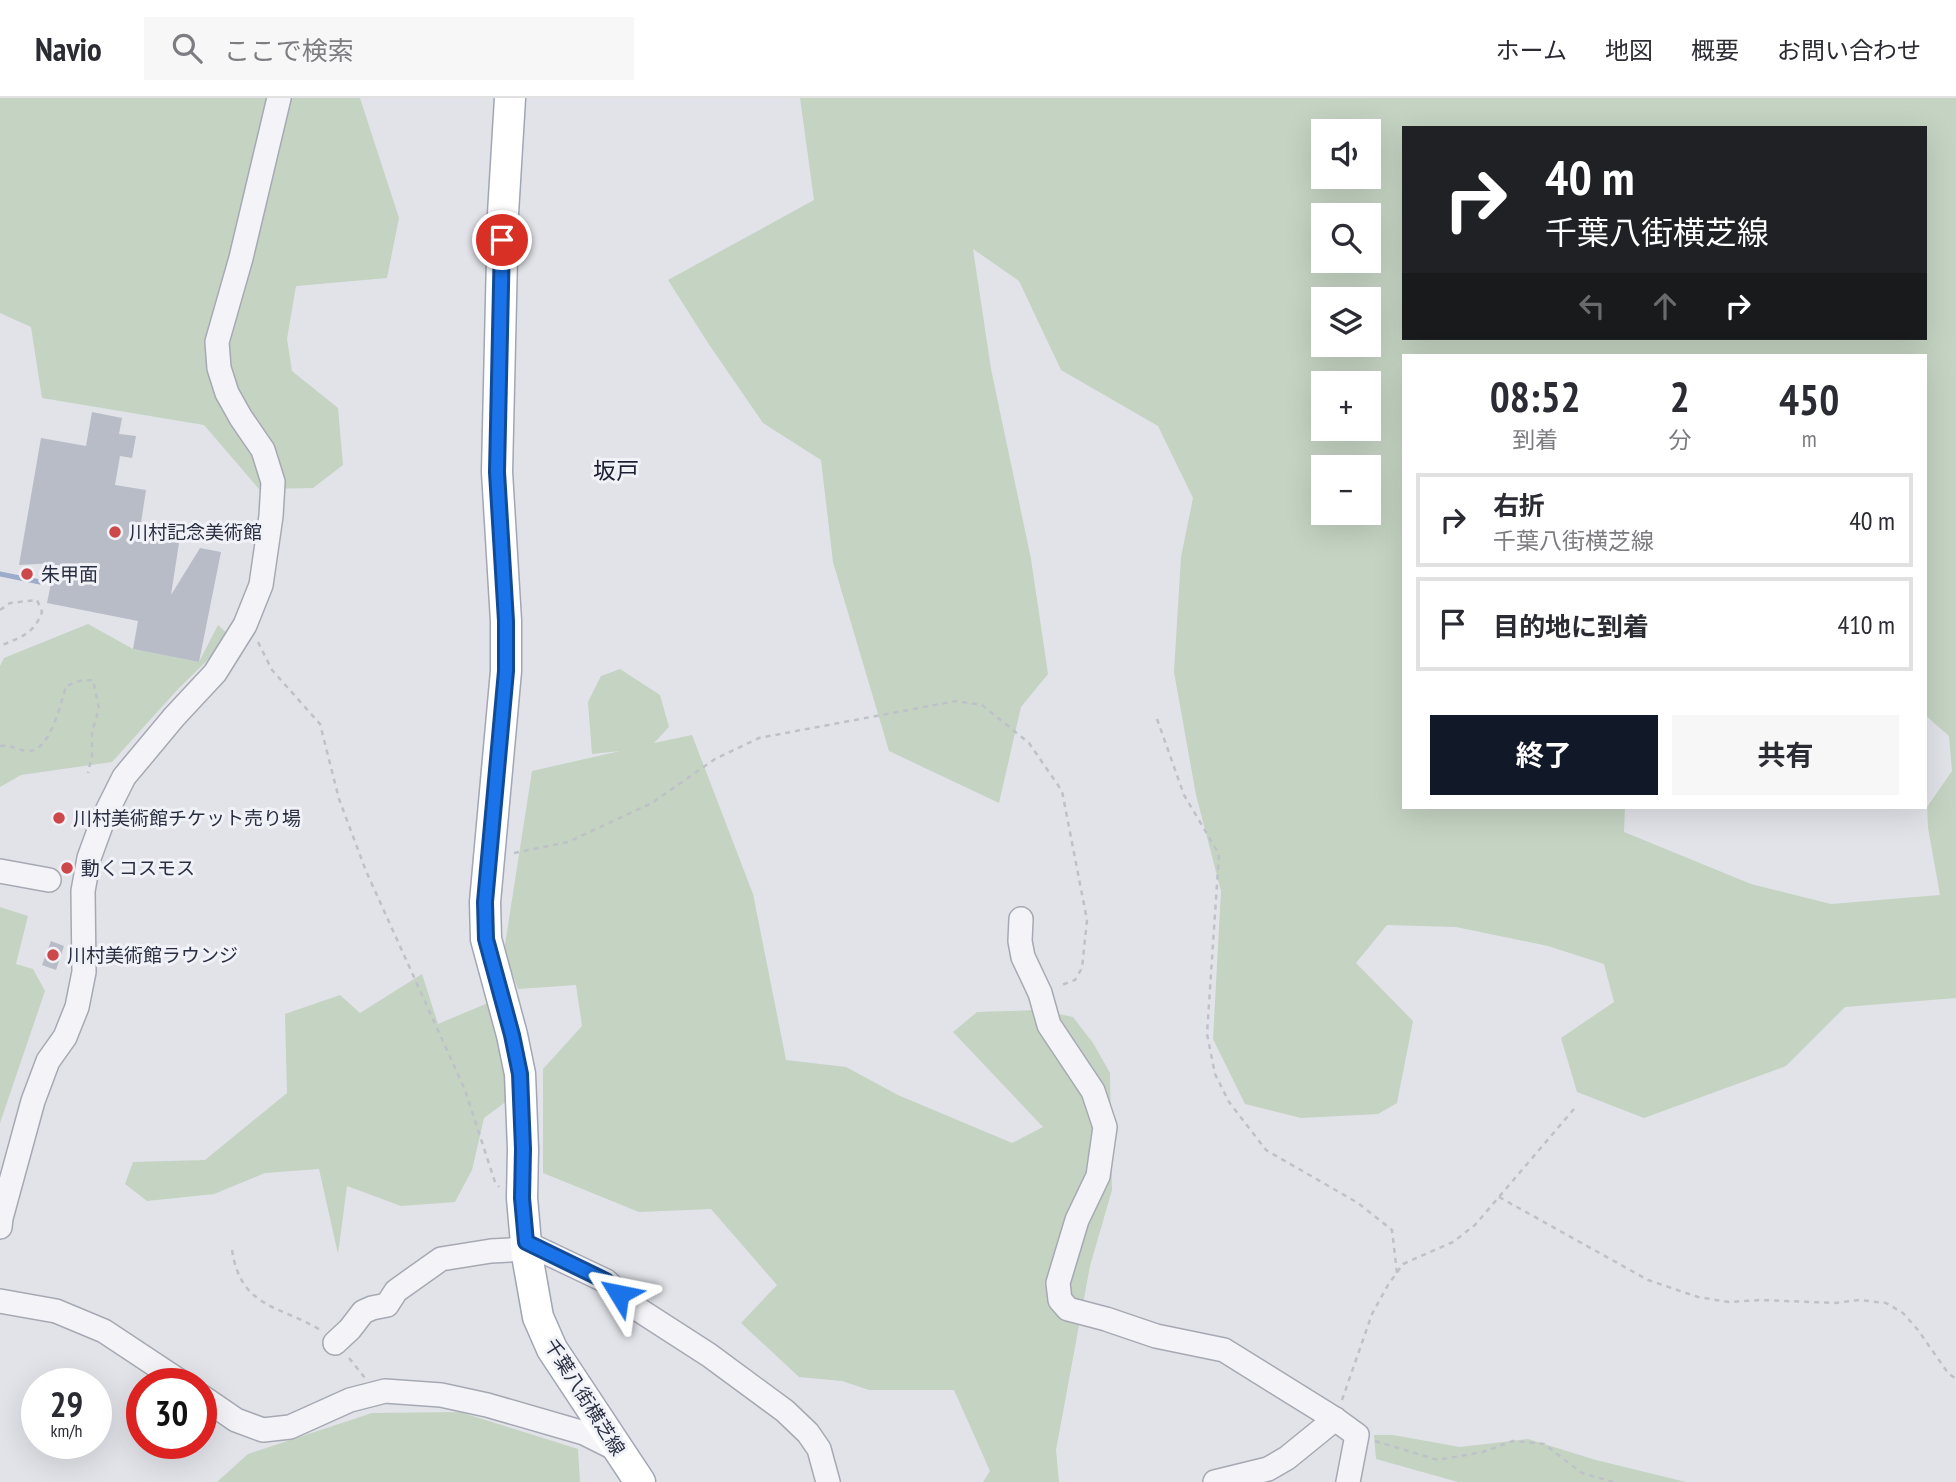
<!DOCTYPE html>
<html lang="ja">
<head>
<meta charset="utf-8">
<style>
  :root { --surface:#fff; --page:#f7f7f7; --text:#2b2b33; --muted:#7c7c81; --line:#e1e1e2; --accent:#111827 }
  body { margin:0; font-family:"PT Sans Narrow","Noto Sans JP",sans-serif; background:var(--page); color:var(--text); height:100vh; display:flex; flex-direction:column; font-size:26px; white-space:nowrap }
  * { box-sizing:border-box; margin:0 }
  p { font-size:23px; color:var(--muted) }
  .icon { flex:none; width:38px; height:38px; fill:none; stroke:currentColor; stroke-width:2; stroke-linecap:round; stroke-linejoin:round }
  .map { position:relative; flex:1; overflow:hidden }
  .details { position:absolute; left:1402px; top:256px; width:525px; height:455px; display:flex; flex-direction:column; background:var(--surface); border-radius:0px; box-shadow:0 7px 28px #0002 }
  .details>* { flex:none }
  .top-card { position:absolute; left:1402px; top:28px; width:525px; height:214px; border-radius:0px; box-shadow:0 7px 28px #0002; background:#202124; color:#fff; overflow:hidden }
  .fabs { position:absolute; left:1311px; top:21px; display:grid; gap:14px }
  .fabs a { display:grid; place-items:center; width:70px; height:70px; border-radius:0px; background:var(--surface); box-shadow:0 7px 28px #0002; font-size:35px }
  .speed { position:absolute; left:21px; top:1270px; display:flex; gap:14px; font-size:35px; font-weight:700; text-align:center }
  .speed>* { display:grid; place-content:center; width:91px; height:91px; border-radius:50%; background:var(--surface); box-shadow:0 7px 28px #0002; line-height:1 }
  .speed small { font-size:18px; font-weight:400 }
  .speed .limit { border:10px solid #d22; background:#fff; color:#111 }
  .pin { position:absolute; display:grid; place-items:center; width:60px; height:60px; color:#fff; margin:-30px; border:4px solid #fff; border-radius:50%; box-shadow:0 2px 7px #0007 }
  .me { position:absolute; width:77px; margin:-38px; rotate:305deg; stroke-linejoin:round; filter:drop-shadow(0 0 5px #0008) }
  .turn { display:flex; align-items:center; gap:24px; height:147px; padding:0 28px; font-size:32px }
  .turn .icon { width:91px; height:91px; stroke-width:2.5 }
  .turn b { display:block; font-size:49px; line-height:60px }
  .lanes { display:flex; align-items:center; height:66px; padding:0 28px; background:#0003; justify-content:center; gap:35px; direction:ltr }
  .lanes .off { opacity:.35 }
  .eta { display:flex; justify-content:space-evenly; align-items:center; height:119px; text-align:center }
  .eta b { font-size:42px; font-weight:700; line-height:49px }
  .action { display:flex; gap:14px; margin-top:auto; padding:14px 28px }
  .action a { flex:1; height:80px; border-radius:0px; background:var(--accent); color:#fff; font-size:28px; font-weight:700; line-height:80px; text-align:center }
  .action a+a { background:var(--page); color:var(--text) }
  ul { padding:0; list-style:none }
  li { display:flex; align-items:center; gap:21px; height:94px; margin:0 14px 10px; padding:0 14px; border:4px solid var(--line); border-radius:0px }
  li div { flex:1 }
  li b { display:block; font-size:26px }
  li em { font-style:normal }
  header { display:flex; align-items:center; gap:42px; box-sizing:border-box; height:98px; padding:0 35px; background:var(--surface); border-bottom:2px solid var(--line) }
  header strong { font-size:33px }
  nav { display:flex; gap:38px; margin-inline-start:auto; font-size:24px }
  .search { width:490px; height:63px; background:var(--page); display:flex; align-items:center; gap:18px; box-sizing:border-box; padding:0 24px; border-radius:0px; color:var(--muted); font-size:26px }
  .map>svg:first-child { display:block }
  .green { fill:#c4d3c2; fill-rule:evenodd }
  .lines { fill:none; stroke-linecap:round; stroke-linejoin:round }
  .stream { stroke:#9cacc9; stroke-width:5 }
  .building { fill:#b8bcc6 }
  .minor-casing { stroke:#a6a9b3; stroke-width:26 }
  .major-casing { stroke:#a0a6b5; stroke-width:33 }
  .path { stroke:#bfc1c8; stroke-width:2.5; stroke-dasharray:5 5; stroke-linecap:butt }
  .minor { stroke:#f4f4f8; stroke-width:23 }
  .major { stroke:#fff; stroke-width:30 }
  .route-casing { stroke:#114b97; stroke-width:18 }
  .route { stroke:#1a73e8; stroke-width:12 }
  .poi-dot { fill:#cc484b; stroke:#f0f2f7; stroke-width:2.5 }
  .labels { text-anchor:middle; dominant-baseline:central; stroke-width:6; stroke-linejoin:round; paint-order:stroke }
  .poi-label { font-size:19px; fill:#292f41; stroke:#f0f2f7; text-anchor:start }
  .street-label { font-size:19px; fill:#292f41; stroke:#f0f2f7 }
  .quarter-label { font-size:23px; fill:#1c2032; stroke:#f0f2f7 }
</style>
</head>
<body>
<header>
<strong>Navio</strong>
<div class="search"><svg class="icon" aria-label="search" viewBox="0 0 24 24"><circle cx="10" cy="10" r="6"/><path d="M15 15l6 6"/></svg>ここで検索</div>
<nav><a>ホーム</a><a>地図</a><a>概要</a><a>お問い合わせ</a></nav>
</header>
<div class="map">
<svg width="1956" height="1384" viewBox="0 0 1956 1384">
  <rect width="100%" height="100%" fill="#e1e3e9"/>
  <g class="green">
    <path d="M0 0H360L399 120 387 180 296 188 287 241 292 273 338 310 343 367 313 390 259 391 204 327 42 300 31 229 0 215Z"/>
    <path d="M800 0H1956V900L1845 909 1786 968 1644 1020 1577 994 1561 940 1614 904 1604 866 1548 848 1456 829 1387 827 1356 865 1413 923 1397 1005 1378 1016 1301 1020 1245 1006 1213 941 1221 793 1196 697 1174 574 1181 459 1193 400 1158 328 1061 272 1019 183 973 151 991 271 1031 461 1048 576 1021 609 999 705 889 653 833 464 821 362 763 325 708 245 668 182 814 102ZM1404 30H1925V240H1404ZM1323 33H1368V79H1323ZM1368 117V163H1323V117ZM1368 201V247H1323V201ZM1404 257H1925V617L1949 638 1952 673 1927 709 1928 730 1940 797 1831 806 1751 786 1624 734 1625 709H1404ZM1323 285H1368V331H1323ZM1323 369H1368V415H1323Z"/>
    <path d="M88 526 133 551 199 564 218 527 231 539 178 591 112 664 21 677 0 689V568L4 560Z"/>
    <path d="M620 571 660 597 669 629 654 645 692 637 753 796 786 962 846 969 898 997 1012 1045 1043 1029 953 934 977 914 1039 912 1073 919 1093 945 1110 975 1112 1092 1090 1168 1056 1352 1059 1384H983L990 1373 954 1292H869L842 1283 799 1279 741 1225 777 1187 711 1111 639 1114 543 1075V971L582 928 576 887 518 891 504 853 532 673 620 653 592 656 588 604 601 578Z"/>
    <path d="M0 809 28 818 16 866 33 871 45 893 0 1025Z"/>
    <path d="M422 876 438 926 495 902 512 999 484 1020 472 1072 455 1104 401 1108 347 1088 338 1156 319 1071 265 1075 214 1096 147 1103 125 1086 133 1064 205 1062 287 995 285 916 340 897 360 915Z"/>
    <path d="M460 1314 578 1351 580 1384H217L248 1356 372 1315Z"/>
    <path d="M1374 1337H1393L1460 1349 1528 1341 1596 1362 1686 1384H1458L1376 1361Z"/>
  </g>
  <g class="lines">
    <path class="stream" d="M0 476 40 484"/>
  </g>
  <g class="building">
    <path d="M92 314 122 320 119 336 136 338 132 360 120 358 115 387 146 392 139 438 179 445 171 497 200 450 221 454 199 564 133 551 138 523 47 505 55 465 19 467 41 340 86 348Z"/>
    <path d="M51 843 64 848 56 872 42 867Z"/>
  </g>
  <g class="lines">
    <defs>
      <g id="minor">
        <path d="M0 773 49 782"/>
        <path d="M1021 821 1020 843 1023 859 1040 895 1049 927 1093 993 1105 1029 1098 1078 1077 1122 1058 1185 1060 1202 1068 1211 1106 1221 1156 1238 1224 1252 1335 1321 1357 1337 1348 1384"/>
        <path d="M0 1129 1 1120 33 1003 48 963 65 939 77 909 84 874 83 793 89 760 104 719 124 679 174 619 215 575 245 527 261 487 271 418 273 384 263 352 241 320 227 295 219 270 217 244 241 160 279 0"/>
        <path d="M526 1145 606 1183 633 1208 709 1257 785 1313 808 1335 819 1351 828 1384"/>
        <path d="M0 1203 56 1213 104 1233 184 1286"/>
        <path d="M335 1245 350 1231 363 1214 372 1210 387 1207 396 1193 441 1161 491 1153 527 1151"/>
        <path d="M201 1298 236 1322 263 1332 290 1329 350 1302 385 1293 441 1297 487 1307 584 1335 618 1352"/>
        <path d="M1215 1384 1268 1371 1287 1360 1335 1321"/>
      </g>
      <path id="major" d="M510 0 503 116 497 374 506 523V573L485 804 486 841 512 937 520 976 523 1051 522 1100 527 1157 538 1219 552 1251 640 1384"/>
    </defs>
    <use href="#minor" class="minor-casing"/>
    <use href="#major" class="major-casing"/>
    <g class="path">
      <path d="M0 512 10 505 37 502 42 514C34 536 21 539 0 548"/>
      <path d="M258 544 272 572 320 626 339 701 366 773 465 992 495 1084 499 1089"/>
      <path d="M1157 621 1184 697 1219 756 1207 936 1215 976 1229 1004 1266 1052 1358 1105 1392 1132 1397 1175"/>
      <path d="M0 648C13 647 17 652 28 653 50 654 61 605 66 588L79 583 93 582 99 611 92 634V657L88 675"/>
      <path d="M514 755 568 744 652 705 715 661 759 640 956 603 982 607 1029 645 1062 693 1087 822 1082 870 1075 882 1059 888"/>
      <path d="M1499 1099 1648 1182 1698 1199 1729 1204 1761 1202 1835 1205 1859 1202 1886 1205 1903 1215 1918 1232 1948 1275 1956 1281"/>
      <path d="M232 1152C241 1211 280 1207 322 1233"/>
      <path d="M349 1260 365 1280"/>
      <path d="M1342 1302 1372 1216 1388 1187 1403 1166 1453 1144 1475 1127 1574 1011"/>
      <path d="M1375 1343 1438 1362 1483 1354 1513 1343 1544 1346 1582 1375 1613 1384"/>
    </g>
    <use href="#minor" class="minor"/>
    <use href="#major" class="major"/>
  </g>
  <g class="lines">
    <defs>
      <path id="route" d="M502 142 497 374 506 523V573L485 804 486 841 512 937 520 976 523 1051 522 1100 526 1144 606 1183 619 1196"/>
    </defs>
    <use href="#route" class="route-casing"/>
    <use href="#route" class="route"/>
  </g>
  <g class="poi-dot">
    <circle cx="115" cy="434" r="7"/>
    <circle cx="27" cy="476" r="7"/>
    <circle cx="59" cy="720" r="7"/>
    <circle cx="67" cy="770" r="7"/>
    <circle cx="53" cy="857" r="7"/>
  </g>
  <g class="labels">
    <g class="poi-label">
      <text x="129" y="434">川村記念美術館</text>
      <text x="41" y="476">朱甲面</text>
      <text x="73" y="720">川村美術館チケット売り場</text>
      <text x="81" y="770">動くコスモス</text>
      <text x="67" y="857">川村美術館ラウンジ</text>
    </g>
    <g class="street-label">
      <text transform="translate(585 1299) rotate(58)">千葉八街横芝線</text>
    </g>
    <g class="quarter-label">
      <text x="616" y="372">坂戸</text>
    </g>
  </g>
</svg>
<div class="fabs">
<a><svg class="icon" aria-label="sound" viewBox="0 0 24 24"><path d="M4 9h4l5-4v14l-5-4H4zM17 9q2 3 0 6"/></svg></a>
<a><svg class="icon" aria-label="search" viewBox="0 0 24 24"><circle cx="10" cy="10" r="6"/><path d="M15 15l6 6"/></svg></a>
<a><svg class="icon" aria-label="layers" viewBox="0 0 24 24"><path d="M12 4l9 5-9 5-9-5zM3 14l9 5 9-5"/></svg></a>
<a>+</a>
<a>−</a>
</div>
<div class="speed"><div>29<small>km/h</small></div><div class="limit">30</div></div>
<div class="pin" style="left:502px;top:142px;background:#d93025"><svg class="icon" aria-label="arrive" viewBox="0 0 24 24"><path d="M6 21V4h12l-3 4 3 4H6"/></svg></div>
<svg class="me" style="left:619px;top:1196px" viewBox="-20 -20 40 40"><path d="M0-17L14 15 0 8-14 15z" fill="#1a73e8" stroke="#fff" stroke-width="4"/></svg>
<div class="top-card">
<div class="turn"><svg class="icon" aria-label="right" viewBox="0 0 24 24"><path d="M7 20v-9h11M14 6l5 5-5 5"/></svg><div><b>40 m</b>千葉八街横芝線</div></div>
<div class="lanes"><svg class="icon off" aria-label="left" viewBox="0 0 24 24"><path d="M17 20v-9H6M10 6l-5 5 5 5"/></svg><svg class="icon off" aria-label="ahead" viewBox="0 0 24 24"><path d="M12 20V5M6 11l6-6 6 6"/></svg><svg class="icon" aria-label="right" viewBox="0 0 24 24"><path d="M7 20v-9h11M14 6l5 5-5 5"/></svg></div>
</div>
<section class="details">
<div class="eta">
<div><b>08:52</b><p>到着</p></div>
<div><b>2</b><p>分</p></div>
<div><b>450</b><p>m</p></div>
</div>
<ul>
<li><svg class="icon" aria-label="right" viewBox="0 0 24 24"><path d="M7 20v-9h11M14 6l5 5-5 5"/></svg><div><b>右折</b><p>千葉八街横芝線</p></div><em>40 m</em></li>
<li><svg class="icon" aria-label="arrive" viewBox="0 0 24 24"><path d="M6 21V4h12l-3 4 3 4H6"/></svg><div><b>目的地に到着</b></div><em>410 m</em></li>
</ul>
<div class="action"><a>終了</a><a>共有</a></div>
</section>
</div>
</body>
</html>
